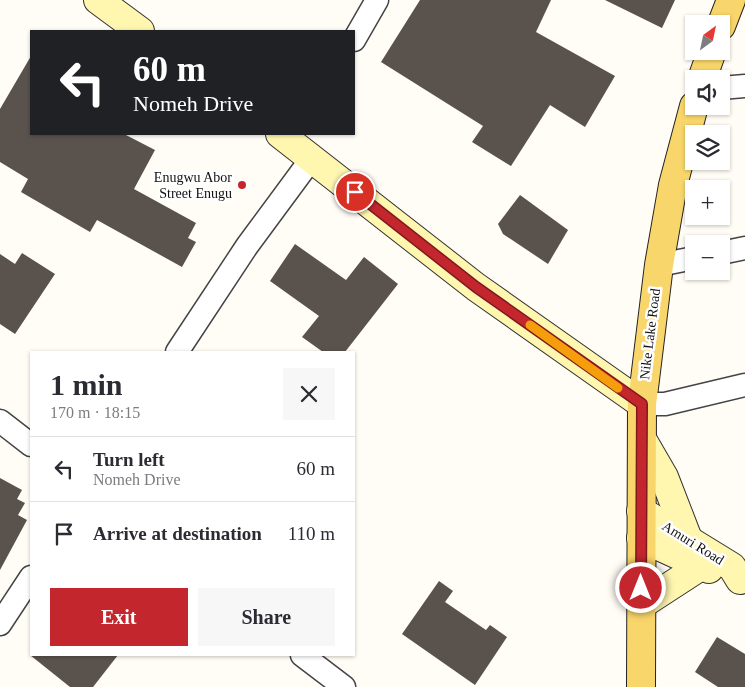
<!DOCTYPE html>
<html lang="en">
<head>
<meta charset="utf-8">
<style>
  :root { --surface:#fff; --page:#f7f7f7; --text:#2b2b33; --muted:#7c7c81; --line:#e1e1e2; --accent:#c4262e }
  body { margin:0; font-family:"Times New Roman",serif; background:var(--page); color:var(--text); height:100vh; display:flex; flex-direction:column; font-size:19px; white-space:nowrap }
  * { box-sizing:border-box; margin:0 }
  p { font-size:16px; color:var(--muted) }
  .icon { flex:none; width:28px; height:28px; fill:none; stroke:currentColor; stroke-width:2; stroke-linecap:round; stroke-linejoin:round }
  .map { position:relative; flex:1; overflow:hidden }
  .sheet { position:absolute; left:30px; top:351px; width:325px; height:305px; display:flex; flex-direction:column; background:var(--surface); border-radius:0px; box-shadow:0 1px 4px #0004 }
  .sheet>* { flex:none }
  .guide { position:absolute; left:30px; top:30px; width:325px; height:105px; border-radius:0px; box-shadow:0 1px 4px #0004; background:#202124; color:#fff; overflow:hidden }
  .needle { width:32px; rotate:33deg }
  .tools { position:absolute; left:685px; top:15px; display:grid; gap:10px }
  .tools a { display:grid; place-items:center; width:45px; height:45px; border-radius:0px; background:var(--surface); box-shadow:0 1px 4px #0004; font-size:25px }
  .pin { position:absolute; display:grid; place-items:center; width:42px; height:42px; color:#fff; margin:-21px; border:2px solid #fff; border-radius:50%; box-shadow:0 1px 5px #0007 }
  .me { position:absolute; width:55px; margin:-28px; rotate:0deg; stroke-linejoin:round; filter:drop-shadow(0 0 4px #0008) }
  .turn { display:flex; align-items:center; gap:18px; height:105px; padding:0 20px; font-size:22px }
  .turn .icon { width:65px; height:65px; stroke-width:2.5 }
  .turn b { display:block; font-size:35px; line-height:42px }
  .round { display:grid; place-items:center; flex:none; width:52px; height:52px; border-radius:0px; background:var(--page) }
  .summary { display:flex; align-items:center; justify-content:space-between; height:85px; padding:0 20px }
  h1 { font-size:30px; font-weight:700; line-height:38px }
  .action { display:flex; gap:10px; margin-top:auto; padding:10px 20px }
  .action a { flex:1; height:58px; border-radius:0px; background:var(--accent); color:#fff; font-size:20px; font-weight:700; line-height:58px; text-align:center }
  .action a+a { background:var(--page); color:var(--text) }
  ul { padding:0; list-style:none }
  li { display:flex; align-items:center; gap:15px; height:65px; padding:0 20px; border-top:1px solid var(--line) }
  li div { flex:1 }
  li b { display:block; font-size:19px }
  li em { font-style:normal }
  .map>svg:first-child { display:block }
  .building { fill:#5a524d }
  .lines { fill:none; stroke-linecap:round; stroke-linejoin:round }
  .minor-casing { stroke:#444; stroke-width:25 }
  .secondary-casing { stroke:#333; stroke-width:30 }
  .primary-casing { stroke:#222; stroke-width:30 }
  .minor { stroke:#fff; stroke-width:22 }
  .secondary { stroke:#fff6b0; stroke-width:28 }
  .primary { stroke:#f9d66b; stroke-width:28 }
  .route-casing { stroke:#7f191e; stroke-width:12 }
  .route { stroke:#c4262e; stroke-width:9 }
  .slow { stroke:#f59e0b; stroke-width:9 }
  .poi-dot { fill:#c4262e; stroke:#fff; stroke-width:2 }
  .labels { text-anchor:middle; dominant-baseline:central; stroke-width:5; stroke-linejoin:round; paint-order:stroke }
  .poi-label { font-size:14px; fill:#111; stroke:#fff; text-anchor:end }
  .street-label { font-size:14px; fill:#111; stroke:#fff }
</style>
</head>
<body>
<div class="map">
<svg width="745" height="687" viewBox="0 0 745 687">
  <rect width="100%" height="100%" fill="#fffdf5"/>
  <g class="building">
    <path d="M420 0H551L536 32 615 76 585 127 550 105 511 166 472 142 483 126 381 62Z"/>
    <path d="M605 0H675L662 28Z"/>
    <path d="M31 56V134H124L155 150 134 189 196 223 188 238 196 242 182 267 97 220 90 232 21 192 28 179 0 162V109Z"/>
    <path d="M520 195 568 230 548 264 503 234 498 224Z"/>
    <path d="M295 244 346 280 364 257 398 284 345 352H323L302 337 319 316 270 281Z"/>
    <path d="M22 253 55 274 15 334 0 324V254L15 264Z"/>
    <path d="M0 478 22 490 17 499 25 503 18 515 27 520 0 570Z"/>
    <path d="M439 581 453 591 445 602 486 630 490 625 507 637 475 685 402 634Z"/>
    <path d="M717 637 745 654V687H718L695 672Z"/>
    <path d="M30 655H118L93 687H70Z"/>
  </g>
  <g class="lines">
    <defs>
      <g id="minor">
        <path d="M354 40 377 0"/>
        <path d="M721 88 745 86"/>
        <path d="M721 253 745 248"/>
        <path d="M659 265 694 258"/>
        <path d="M177 352 247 246 312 158"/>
        <path d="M642 404H665L745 385"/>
        <path d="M0 421 31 445"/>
        <path d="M0 624 31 577"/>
        <path d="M302 655 344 687"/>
      </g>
      <g id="secondary">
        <path d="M98 0 140 31"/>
        <path d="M280 134 476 287 642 404"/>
        <path d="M642 439 664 477 688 539"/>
        <path d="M641 511 732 567 740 580"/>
        <path d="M641 538 709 569"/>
        <path d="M641 605 701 566"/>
      </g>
      <g id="primary">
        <path d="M721 26 731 0"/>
        <path d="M702 79 712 51"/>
        <path d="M641 687 642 404 659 265 673 185 694 106"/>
      </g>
    </defs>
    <use href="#minor" class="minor-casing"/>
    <use href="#secondary" class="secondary-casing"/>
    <use href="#primary" class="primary-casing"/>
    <use href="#minor" class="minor"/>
    <use href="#secondary" class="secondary"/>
    <use href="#primary" class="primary"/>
  </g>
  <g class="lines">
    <defs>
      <path id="route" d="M355 192 476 287 642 404 641 588"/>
    </defs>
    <use href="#route" class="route-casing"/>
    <use href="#route" class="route"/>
    <path class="slow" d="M530 325 618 388"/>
  </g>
  <circle class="poi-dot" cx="242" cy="185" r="5"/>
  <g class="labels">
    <g class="poi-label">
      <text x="232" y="177">Enugwu Abor<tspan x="232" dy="16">Street Enugu</tspan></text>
    </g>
    <g class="street-label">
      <text transform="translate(650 334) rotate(-83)">Nike Lake Road</text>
      <text transform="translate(693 543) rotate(32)">Amuri Road</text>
    </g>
  </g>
</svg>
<div class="tools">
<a><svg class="needle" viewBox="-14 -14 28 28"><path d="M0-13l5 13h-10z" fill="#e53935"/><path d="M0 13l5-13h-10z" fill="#7c7c81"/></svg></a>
<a><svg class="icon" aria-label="sound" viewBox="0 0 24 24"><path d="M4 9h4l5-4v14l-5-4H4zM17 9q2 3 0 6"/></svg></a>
<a><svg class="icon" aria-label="layers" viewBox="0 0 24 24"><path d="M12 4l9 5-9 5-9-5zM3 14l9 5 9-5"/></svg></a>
<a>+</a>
<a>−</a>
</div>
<div class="pin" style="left:355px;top:192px;background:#d93025"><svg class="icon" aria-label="arrive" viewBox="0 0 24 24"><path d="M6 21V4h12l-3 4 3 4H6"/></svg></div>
<svg class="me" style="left:641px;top:588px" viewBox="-20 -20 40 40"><circle r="17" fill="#c4262e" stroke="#fff" stroke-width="3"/><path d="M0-11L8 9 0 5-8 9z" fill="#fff"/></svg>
<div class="guide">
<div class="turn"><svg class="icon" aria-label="left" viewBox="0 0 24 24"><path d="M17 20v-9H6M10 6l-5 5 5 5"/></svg><div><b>60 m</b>Nomeh Drive</div></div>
</div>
<section class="sheet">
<div class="summary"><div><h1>1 min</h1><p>170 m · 18:15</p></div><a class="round"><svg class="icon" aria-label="close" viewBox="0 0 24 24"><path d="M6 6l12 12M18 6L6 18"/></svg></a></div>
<ul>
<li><svg class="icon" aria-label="left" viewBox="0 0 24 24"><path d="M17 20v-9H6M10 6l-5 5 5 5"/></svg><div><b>Turn left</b><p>Nomeh Drive</p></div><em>60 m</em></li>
<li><svg class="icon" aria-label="arrive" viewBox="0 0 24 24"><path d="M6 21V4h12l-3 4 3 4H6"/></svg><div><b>Arrive at destination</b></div><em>110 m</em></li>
</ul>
<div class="action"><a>Exit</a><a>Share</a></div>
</section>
</div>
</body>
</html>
